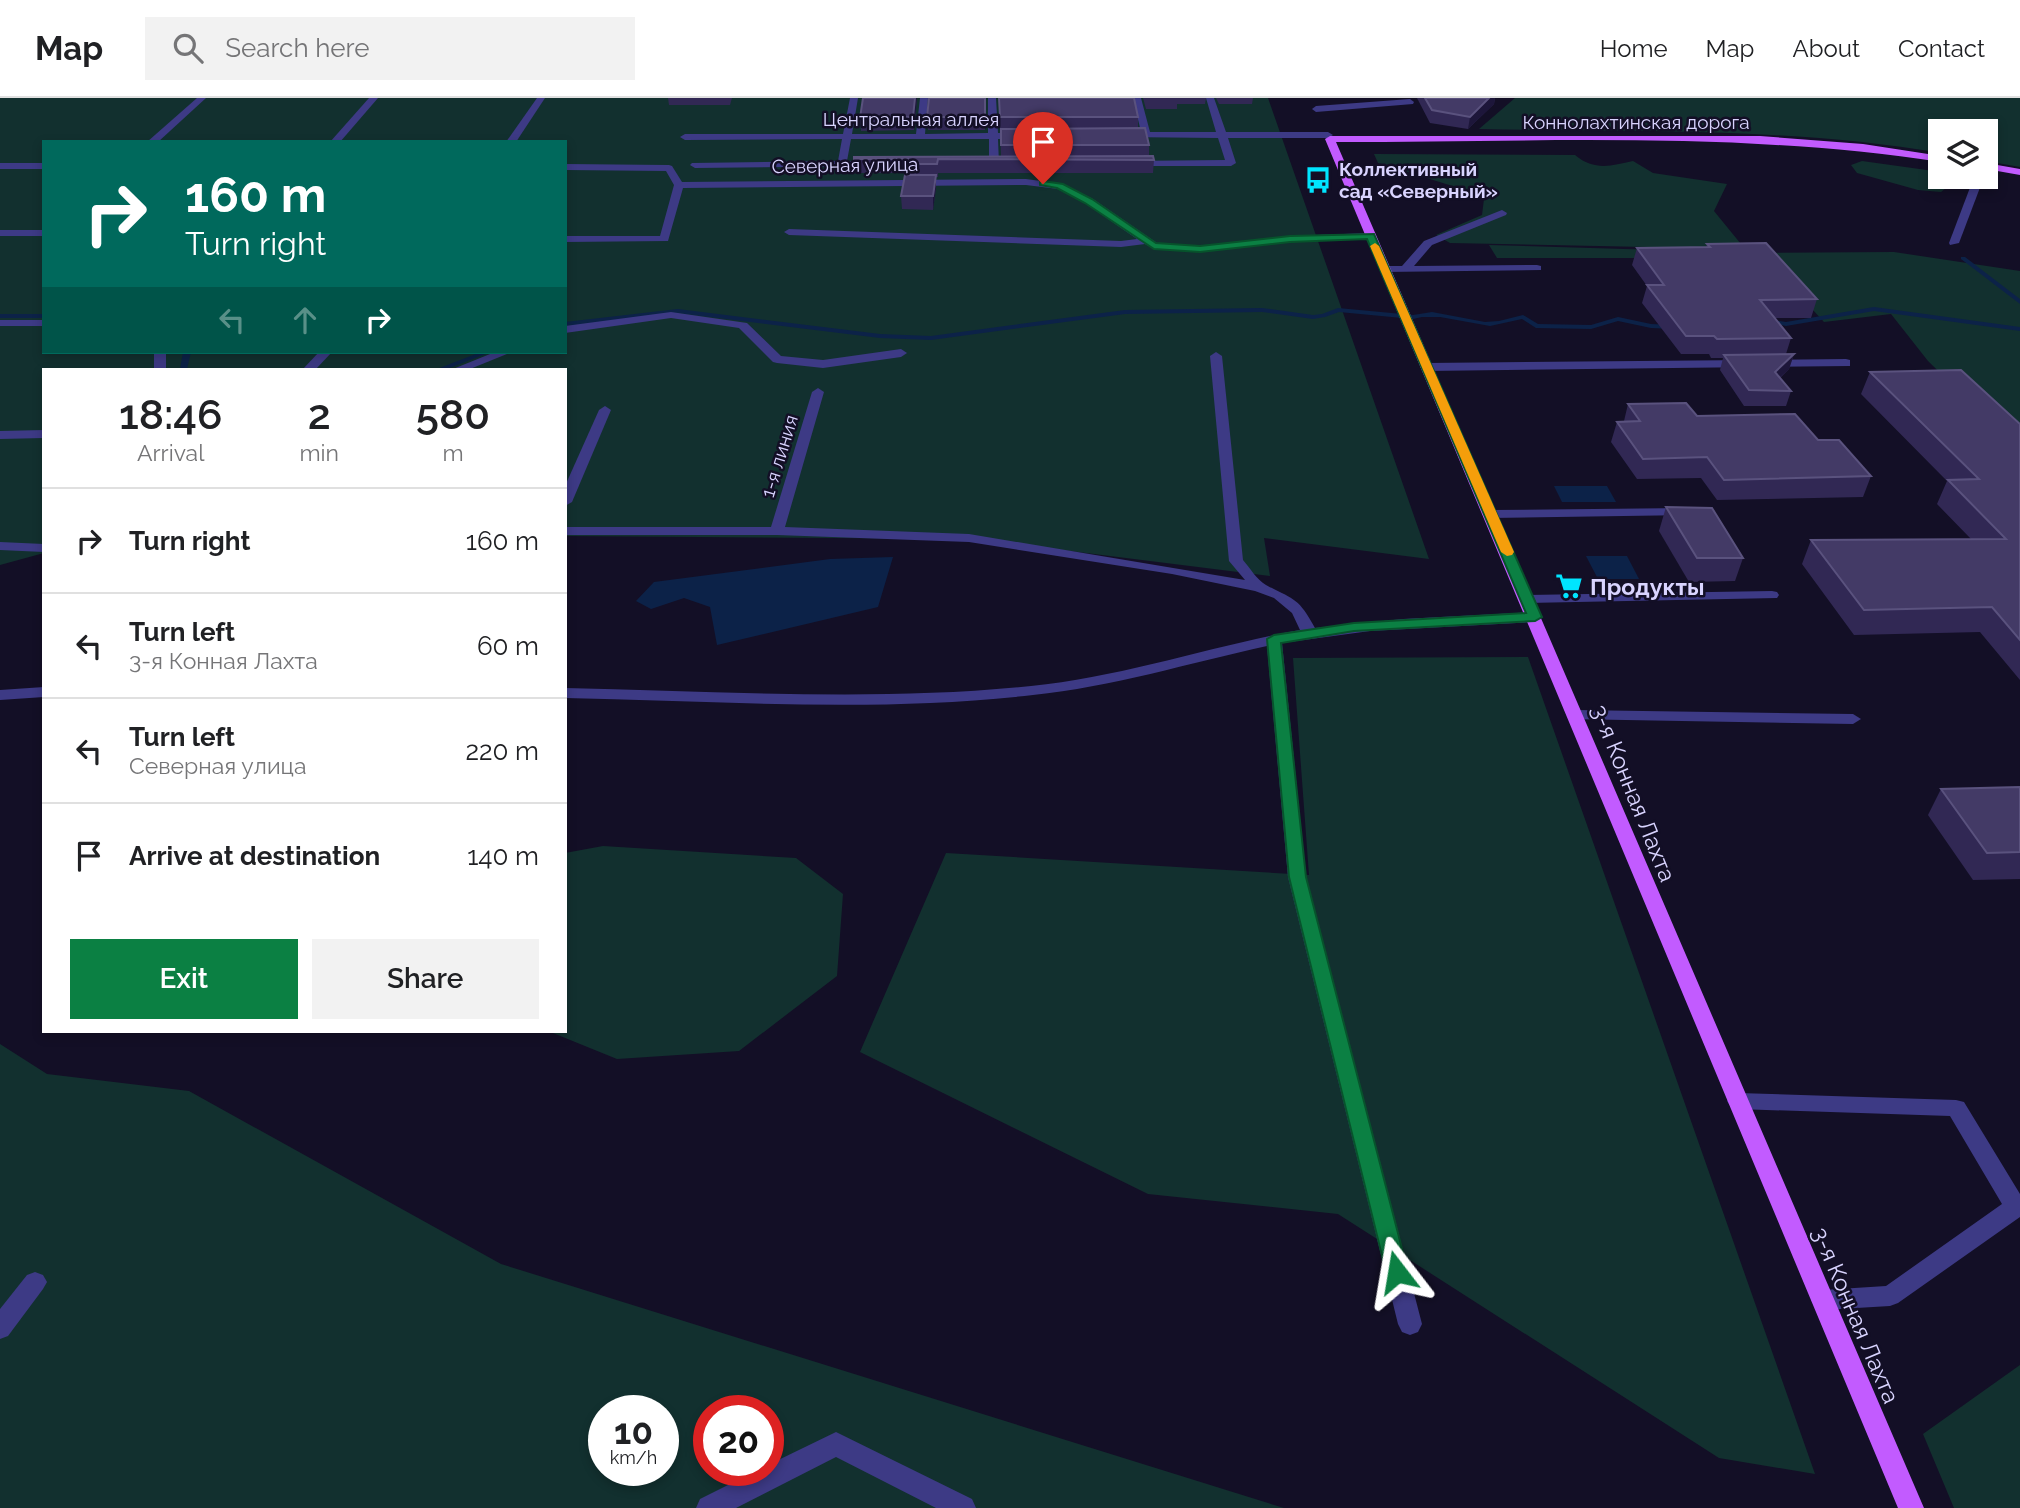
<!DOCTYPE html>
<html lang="en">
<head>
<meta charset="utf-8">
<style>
  :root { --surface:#fff; --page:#f2f2f2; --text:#202124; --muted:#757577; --line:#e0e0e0; --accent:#0b8043 }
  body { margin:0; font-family:Raleway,sans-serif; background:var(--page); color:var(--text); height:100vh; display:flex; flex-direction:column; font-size:26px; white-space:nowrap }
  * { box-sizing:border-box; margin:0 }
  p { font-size:23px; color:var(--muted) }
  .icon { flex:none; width:38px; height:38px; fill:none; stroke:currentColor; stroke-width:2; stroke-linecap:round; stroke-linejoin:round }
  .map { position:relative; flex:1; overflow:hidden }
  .sheet { position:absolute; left:42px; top:270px; width:525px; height:665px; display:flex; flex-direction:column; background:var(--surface); border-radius:0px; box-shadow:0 4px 10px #0003 }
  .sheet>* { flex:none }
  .banner { position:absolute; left:42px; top:42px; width:525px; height:214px; border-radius:0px; box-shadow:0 4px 10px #0003; background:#00695c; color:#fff; overflow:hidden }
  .controls { position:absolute; left:1928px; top:21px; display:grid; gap:14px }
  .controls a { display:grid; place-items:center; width:70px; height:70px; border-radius:0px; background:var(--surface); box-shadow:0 4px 10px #0003; font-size:35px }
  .speed { position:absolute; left:588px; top:1297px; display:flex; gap:14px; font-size:35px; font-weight:700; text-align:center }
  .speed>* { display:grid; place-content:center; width:91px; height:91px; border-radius:50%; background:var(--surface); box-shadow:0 4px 10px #0003; line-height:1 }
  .speed small { font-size:18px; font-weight:400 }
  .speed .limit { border:10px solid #d22; background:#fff; color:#111 }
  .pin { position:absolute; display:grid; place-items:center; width:60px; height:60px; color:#fff; margin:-72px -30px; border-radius:50% 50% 50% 0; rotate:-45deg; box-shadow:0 0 7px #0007 }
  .pin .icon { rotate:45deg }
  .me { position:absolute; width:77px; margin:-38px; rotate:346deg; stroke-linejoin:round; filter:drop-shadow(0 0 5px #0008) }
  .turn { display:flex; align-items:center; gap:24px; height:147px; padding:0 28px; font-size:32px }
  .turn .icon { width:91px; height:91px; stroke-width:2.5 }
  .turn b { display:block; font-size:49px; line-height:60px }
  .lanes { display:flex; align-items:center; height:66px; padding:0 28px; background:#0003; justify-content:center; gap:35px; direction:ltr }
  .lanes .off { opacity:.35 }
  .eta { display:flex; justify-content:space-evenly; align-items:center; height:119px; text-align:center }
  .eta b { font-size:42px; font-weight:600; line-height:49px }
  .primary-button { display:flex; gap:14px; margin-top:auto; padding:14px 28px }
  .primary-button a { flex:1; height:80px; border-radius:0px; background:var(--accent); color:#fff; font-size:28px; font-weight:600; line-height:80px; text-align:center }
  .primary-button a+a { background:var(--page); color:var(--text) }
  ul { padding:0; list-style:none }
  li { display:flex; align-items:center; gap:21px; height:105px; padding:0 28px; border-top:2px solid var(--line) }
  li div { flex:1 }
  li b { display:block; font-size:26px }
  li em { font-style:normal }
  header { display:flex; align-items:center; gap:42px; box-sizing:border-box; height:98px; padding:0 35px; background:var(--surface); border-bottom:2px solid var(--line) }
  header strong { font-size:33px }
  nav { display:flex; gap:38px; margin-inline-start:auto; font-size:24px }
  .search { width:490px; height:63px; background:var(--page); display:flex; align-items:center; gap:18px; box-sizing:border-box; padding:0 24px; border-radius:0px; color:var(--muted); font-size:26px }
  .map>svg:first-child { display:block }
  .green { fill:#12302f; fill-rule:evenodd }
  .water { fill:#0c2248 }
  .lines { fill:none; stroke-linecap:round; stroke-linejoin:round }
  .stream { fill:#0c2248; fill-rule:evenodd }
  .minor { fill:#3d3a85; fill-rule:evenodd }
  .major { fill:#c25bff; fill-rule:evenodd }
  .wall { fill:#312854 }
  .shaded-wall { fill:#1d163a }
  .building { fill:#433a66; stroke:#5a527e; stroke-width:2 }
  .route { fill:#0b8043; stroke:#07532c; stroke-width:2 }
  .slow { fill:#f59e0b }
  .labels { text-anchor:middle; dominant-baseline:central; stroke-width:5; stroke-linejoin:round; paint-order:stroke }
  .far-street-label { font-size:19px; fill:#d9d4ff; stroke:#130f26 }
  .far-poi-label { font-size:19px; font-weight:bold; fill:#d9d4ff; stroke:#130f26; text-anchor:start }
  .poi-label { font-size:23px; font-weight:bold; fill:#d9d4ff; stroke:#130f26; text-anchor:start }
  .street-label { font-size:23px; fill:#d9d4ff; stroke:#130f26 }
</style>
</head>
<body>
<header>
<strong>Map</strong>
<div class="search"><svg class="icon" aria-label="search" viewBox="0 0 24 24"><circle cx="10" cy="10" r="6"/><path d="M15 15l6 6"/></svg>Search here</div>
<nav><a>Home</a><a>Map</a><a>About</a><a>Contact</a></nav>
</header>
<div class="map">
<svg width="2020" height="1410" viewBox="0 0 2020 1410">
  <rect width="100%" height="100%" fill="#130f26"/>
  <g class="green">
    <path d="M0 0H1268L1429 461 1264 440 1270 478 973 441 565 438V271H44V455L0 467ZM44 44H565V254H44Z"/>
    <path d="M1515 0H2020V69L1986 63V33H1941V55C1789 29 1633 34 1479 31Z"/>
    <path d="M1374 56 1575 57C1594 73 1611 68 1633 63L1653 75 1727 86 1714 113 1745 151 1450 145 1436 137 1482 117 1484 101 1459 90 1378 65Z"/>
    <path d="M1862 63 1941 74V79H1950L1951 86 1941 94 1918 92 1857 75 1851 67Z"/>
    <path d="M1489 147 1758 155 1894 154 2020 173V353L1928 263 1891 216 1824 224 1765 160H1497Z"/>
    <path d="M1528 559 1815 1376 1719 1360 1338 1116 1148 1096 860 954 946 755 1309 777 1293 560Z"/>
    <path d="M603 748 796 760 843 796 837 878 739 953 617 961 548 933H565V755Z"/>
    <path d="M0 946 47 976 189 993 501 1166 1284 1410H0ZM604 1312H663V1372H604ZM709 1312H768V1372H709Z"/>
    <path d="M2020 1267V1410H1954L1923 1336Z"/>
  </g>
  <g class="water">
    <path d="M1554 388H1607L1616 404H1562Z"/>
    <path d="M1586 458H1627L1639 481H1598Z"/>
    <path d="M893 459 878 509 717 547 710 509 684 500 651 511 636 503 654 484 830 461Z"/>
  </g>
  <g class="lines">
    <g class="stream">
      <path d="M1961 159H1965L2020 201V206L1961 161Z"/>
      <path d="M1874 209 2020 229V233L1874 213 1786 228 1763 223 1766 221 1786 224Z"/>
      <path d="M1262 210 1313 217 1322 216 1338 210 1413 217 1432 214 1485 224 1499 223 1523 217 1538 226 1591 227 1618 219 1651 226 1674 227 1677 229 1674 231 1651 230 1618 223 1591 231 1536 230 1522 221 1490 228 1440 219H1422L1413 221 1339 214 1325 219 1313 221 1262 214 1125 216 931 242 880 240 678 215 565 228V224L678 211 880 236 931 238 1125 212Z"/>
      <rect x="0" y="216" width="44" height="4"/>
      <path d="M183 254H191L187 271H180Z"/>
      <path d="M481 254H491L447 271H437Z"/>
    </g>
    <g class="minor">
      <path d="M197 0H206L158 44H147Z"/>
      <path d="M369 0H378L340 44H330Z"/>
      <path d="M537 0H545L516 44H506Z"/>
      <path d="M850 0H858L852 36H916L920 0H928L925 36 988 35V0H996L998 35H1023L1028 38 1023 41H998L999 66 994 69 989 66V41H851L847 63H876L881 66 879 68 695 70 690 67 692 65 838 63 842 41 685 42 680 39 685 36H843Z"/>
      <path d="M1133 0H1141L1150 34H1216L1206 0H1214L1226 34H1328L1333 37 1328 40H1228L1236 65 1231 68H1131L1126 65 1128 63 1225 62 1218 40 1122 39V35L1141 34Z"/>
      <path d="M1410 1 1414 4 1413 6 1316 14 1312 11 1316 8Z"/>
      <rect x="0" y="65" width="44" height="6"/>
      <path d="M565 66 669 67 672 68 682 84 1026 81 1063 86 1093 101 1157 145 1200 148 1290 138 1370 135 1375 138 1370 141 1290 144 1200 154 1154 151 1145 146 1121 149 789 137 784 134 789 131 1121 143 1137 141 1085 105 1058 91 1026 87 683 90 668 143 565 144V138H660L674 87 666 73 565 72Z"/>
      <path d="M1974 79H1984L1959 145 1950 147 1949 145Z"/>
      <path d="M1502 112 1507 115 1506 117 1432 147 1414 168 1537 167 1541 168V172L1384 174 1379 171 1384 168H1402L1424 143Z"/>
      <rect x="0" y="132" width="44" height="6"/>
      <path d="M671 214 747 225 781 258 823 262 901 251 907 255 901 259 823 270 777 265 773 264 739 230 671 220 565 235V228Z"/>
      <rect x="0" y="222" width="44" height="6"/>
      <rect x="154" y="254" width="12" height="17"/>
      <path d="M319 254H332L316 271H303Z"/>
      <path d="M495 254H512L470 271H453Z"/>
      <path d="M1216 254 1222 258 1243 462C1250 470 1257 482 1266 487 1294 502 1298 499 1315 530L1403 521 1535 514 1543 519 1535 524 1370 533 1282 545 1306 779 1422 1226 1418 1234 1410 1237 1402 1234 1398 1226 1288 779 1267 548C1189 565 1112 589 1033 597 879 615 720 603 565 600V590C720 593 877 604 1031 588 1122 579 1211 548 1300 532L1292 515 1274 500 1255 493 1172 476 969 444 777 437H565V429H771L812 294 818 290 824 294 785 429 969 436 1245 482 1229 463 1210 258Z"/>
      <path d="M1846 261 1850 262V268L1426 273 1420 269 1426 265Z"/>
      <path d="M605 308 611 312 572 404 565 408V388L599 312Z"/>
      <path d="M44 332V340L0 341V333Z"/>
      <path d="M1686 410 1691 411V417L1490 420 1483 416 1490 412Z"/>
      <path d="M0 444 44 446V454L0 452Z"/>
      <path d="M1772 493 1777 494 1779 497 1777 500 1527 505 1520 501 1527 497Z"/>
      <path d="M44 589V599L0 602V592Z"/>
      <path d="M1575 612 1853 616 1861 621 1853 626 1569 621 1567 617 1569 613Z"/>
      <path d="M1738 995 1956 1002 1964 1004 2020 1096V1119L1898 1205 1890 1208 1823 1212 1815 1209 1811 1202 1815 1195 1823 1192 1886 1188 2002 1106 1950 1018 1738 1011 1731 1009 1727 1003 1731 997Z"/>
      <path d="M35 1174 43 1177 47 1184 43 1191 8 1238 0 1241V1211L27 1177Z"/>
      <path d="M836 1334 972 1401 976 1410H936L836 1359 736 1410H696L700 1401 758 1372H768V1367Z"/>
    </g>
    <g class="major">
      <path d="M1760 38 1863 46 1941 58V64C1741 33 1537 44 1336 44L1924 1410H1898L1325 41 1330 38Z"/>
      <path d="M1986 65 2020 71V77L1986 71Z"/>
    </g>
  </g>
  <g class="wall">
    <path d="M668 0H732L730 7H669Z"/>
    <path d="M917 0 914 32 861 33 860 20Z"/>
    <path d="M985 0V32H928L927 19Z"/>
    <path d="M999 0H1134L1138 19V30L1149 47V58L1154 62 1153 75H938V79H936V90L933 112 902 111 901 98 907 75H855L854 61 1001 58Z"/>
    <path d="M1143 0H1206L1205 6H1177V11H1146Z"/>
    <path d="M1216 0H1253L1252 6H1219Z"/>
    <path d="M1417 0H1495L1494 6 1468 31 1430 25Z"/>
    <path d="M1707 146 1817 201 1811 220H1775L1791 240 1786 256H1794L1789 271 1780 280 1791 293 1786 308H1744L1720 272 1723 260H1711L1709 256H1681L1642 205 1647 188 1632 167 1637 150 1706 149Z"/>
    <path d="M1870 274 2020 326V582L1980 534 1854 537 1802 466 1811 442 1971 441 1937 406 1947 383 1861 296Z"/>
    <path d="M1628 306 1818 342 1871 378 1863 399 1717 402 1701 380 1637 381 1611 344 1617 324 1624 323Z"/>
    <path d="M1666 409 1743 460 1735 483 1689 484 1659 433Z"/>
    <path d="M2020 689V781L1973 782 1928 717 1941 691Z"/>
  </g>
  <g class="shaded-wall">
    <path d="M915 0H917L914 32 913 19Z"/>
    <path d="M1489 0H1495L1494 6 1468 31 1470 19Z"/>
    <path d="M936 77V90L933 112V98Z"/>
    <path d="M1794 256 1789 271 1769 289 1775 274Z"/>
  </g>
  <g class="building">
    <path d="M863 0H915L913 19 860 20Z"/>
    <path d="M929 0H985V19H927Z"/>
    <path d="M999 0H1134L1138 19H1000Z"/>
    <path d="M1425 0H1489L1470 19 1432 12Z"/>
    <path d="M1145 30 1149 47H1001V31Z"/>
    <path d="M1153 58 1154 62 938 61 937 66H907L908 61H854V59Z"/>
    <path d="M905 77H936L933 98H901Z"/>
    <path d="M1766 145 1817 201 1760 202 1791 240 1717 241 1714 238H1686L1647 187H1664L1637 150 1710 149 1707 146Z"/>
    <path d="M1794 256 1775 274 1791 293 1749 292 1724 257Z"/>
    <path d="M1961 272 2020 326V542L1992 509 1864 512 1811 442 2006 441 1948 382 1979 381 1870 274Z"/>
    <path d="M1686 305 1697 318 1795 316 1818 342H1839L1871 378 1724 382 1707 359 1643 361 1617 324 1640 323 1628 306Z"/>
    <path d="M1666 409 1712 410 1743 460H1697Z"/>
    <path d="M2020 689V754L1987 755 1941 691Z"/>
  </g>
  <path class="route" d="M1043 83 1063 86 1092 101 1156 145 1200 148 1290 138 1374 136 1542 519 1535 523 1354 533 1281 545 1306 779 1408 1174 1405 1180 1397 1183 1390 1180 1386 1174 1289 779 1267 541 1274 537 1354 525 1526 515 1367 141 1290 144 1200 154 1154 151 1085 105 1057 90 1040 87V84Z"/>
  <path class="slow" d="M1375 145 1379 148 1514 454 1512 457 1507 458 1501 454 1370 148Z"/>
  <defs>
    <symbol id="bus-bare" viewBox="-9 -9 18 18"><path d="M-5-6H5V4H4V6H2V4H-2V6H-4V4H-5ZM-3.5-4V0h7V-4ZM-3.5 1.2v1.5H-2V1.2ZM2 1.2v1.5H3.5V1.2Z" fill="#00e5ff" stroke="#130f26" stroke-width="2.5" paint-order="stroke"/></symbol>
    <symbol id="supermarket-bare" viewBox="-9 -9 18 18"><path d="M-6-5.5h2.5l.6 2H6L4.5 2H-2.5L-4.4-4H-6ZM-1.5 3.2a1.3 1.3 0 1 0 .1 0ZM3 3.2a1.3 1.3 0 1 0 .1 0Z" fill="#00e5ff" stroke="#130f26" stroke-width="2.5" paint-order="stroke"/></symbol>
  </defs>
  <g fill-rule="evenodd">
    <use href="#bus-bare" x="1299" y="63" width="38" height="38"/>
    <use href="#supermarket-bare" x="1550" y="469" width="38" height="38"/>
  </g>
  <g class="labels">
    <g class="far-street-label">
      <text x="911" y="21">Центральная аллея</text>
      <text x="1636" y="24">Коннолахтинская дорога</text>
      <text transform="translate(845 67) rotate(-1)">Северная улица</text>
      <text transform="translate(779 358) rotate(-73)">1-я линия</text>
    </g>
    <g class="far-poi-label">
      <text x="1339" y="71">Коллективный<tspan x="1339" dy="22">сад «Северный»</tspan></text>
    </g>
    <g class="poi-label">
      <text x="1590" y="488">Продукты</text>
    </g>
    <g class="street-label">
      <text transform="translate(1634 695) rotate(68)">3-я Конная Лахта</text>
      <text transform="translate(1856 1217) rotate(67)">3-я Конная Лахта</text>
    </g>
  </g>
</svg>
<div class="controls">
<a><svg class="icon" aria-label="layers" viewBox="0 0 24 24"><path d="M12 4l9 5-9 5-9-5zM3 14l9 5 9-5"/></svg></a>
</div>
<div class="speed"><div>10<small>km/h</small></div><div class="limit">20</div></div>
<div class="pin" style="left:1043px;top:86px;background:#d93025"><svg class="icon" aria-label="arrive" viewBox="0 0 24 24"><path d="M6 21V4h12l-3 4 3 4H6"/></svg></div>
<svg class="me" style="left:1397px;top:1174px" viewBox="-20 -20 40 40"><path d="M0-17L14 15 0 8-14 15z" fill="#0b8043" stroke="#fff" stroke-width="4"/></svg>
<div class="banner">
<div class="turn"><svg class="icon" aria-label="right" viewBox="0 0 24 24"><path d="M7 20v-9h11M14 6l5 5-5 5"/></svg><div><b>160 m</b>Turn right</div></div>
<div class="lanes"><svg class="icon off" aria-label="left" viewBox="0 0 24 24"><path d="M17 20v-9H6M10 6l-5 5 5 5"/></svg><svg class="icon off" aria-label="ahead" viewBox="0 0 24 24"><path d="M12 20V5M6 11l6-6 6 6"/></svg><svg class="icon" aria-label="right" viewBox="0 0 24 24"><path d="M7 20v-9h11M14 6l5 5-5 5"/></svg></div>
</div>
<section class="sheet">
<div class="eta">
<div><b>18:46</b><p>Arrival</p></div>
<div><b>2</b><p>min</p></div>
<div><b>580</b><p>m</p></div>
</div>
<ul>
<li><svg class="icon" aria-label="right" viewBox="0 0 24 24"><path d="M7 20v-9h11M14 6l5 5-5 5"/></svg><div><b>Turn right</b></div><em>160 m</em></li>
<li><svg class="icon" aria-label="left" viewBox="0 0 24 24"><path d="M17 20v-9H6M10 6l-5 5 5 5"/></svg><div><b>Turn left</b><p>3-я Конная Лахта</p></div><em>60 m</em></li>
<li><svg class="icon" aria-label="left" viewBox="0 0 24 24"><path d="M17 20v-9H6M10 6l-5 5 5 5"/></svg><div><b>Turn left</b><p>Северная улица</p></div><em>220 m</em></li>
<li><svg class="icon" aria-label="arrive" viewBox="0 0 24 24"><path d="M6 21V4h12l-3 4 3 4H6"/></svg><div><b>Arrive at destination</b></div><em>140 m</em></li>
</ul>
<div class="primary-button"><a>Exit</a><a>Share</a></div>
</section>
</div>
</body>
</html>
